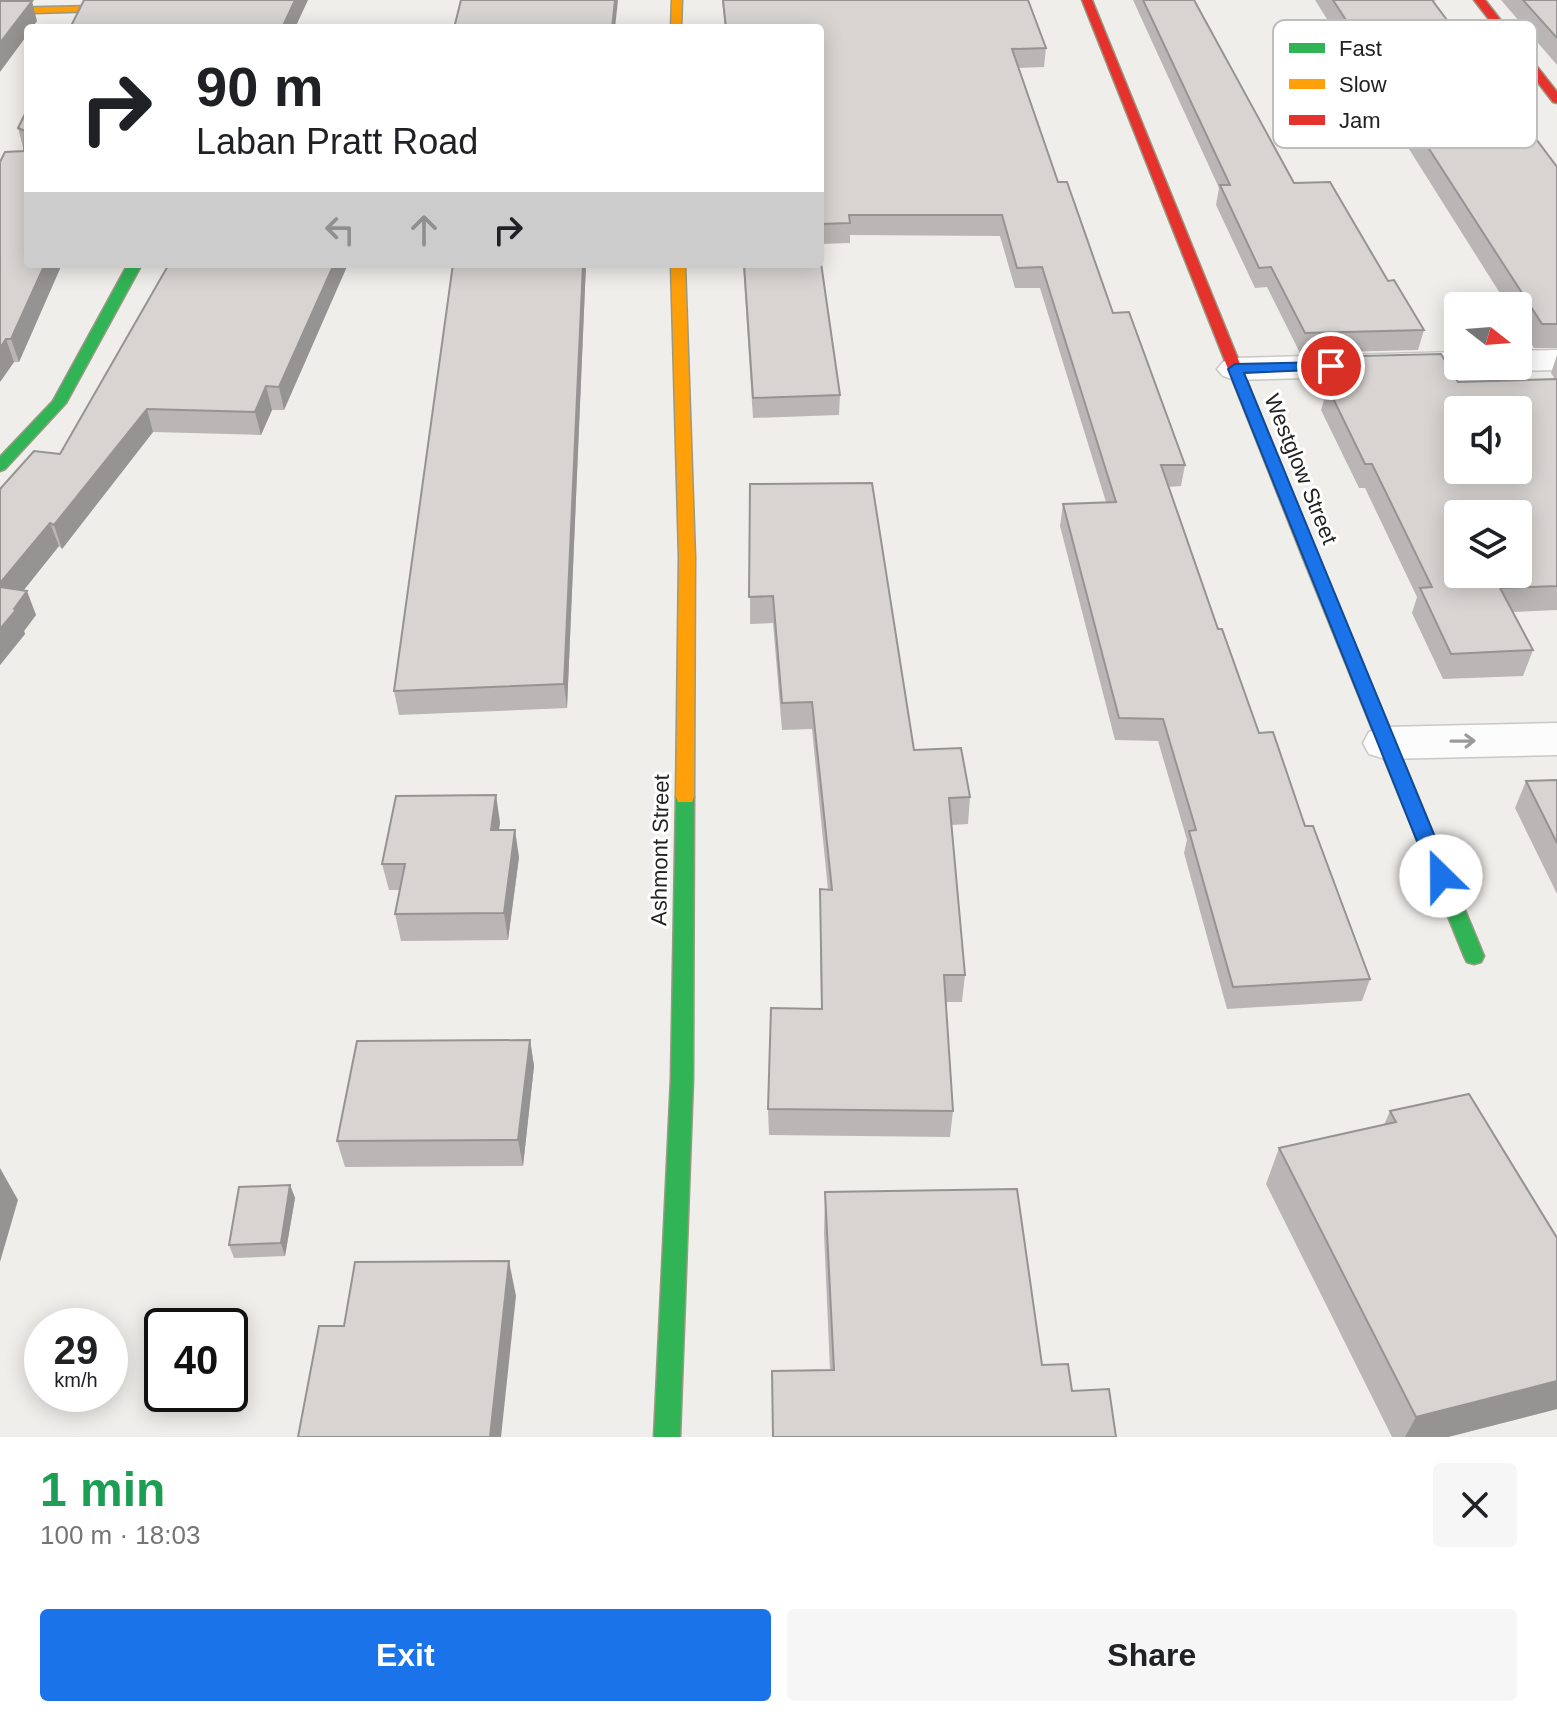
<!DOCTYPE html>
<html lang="en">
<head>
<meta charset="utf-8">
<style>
  :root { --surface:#fff; --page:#f6f6f6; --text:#202124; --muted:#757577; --accent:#1a73e8 }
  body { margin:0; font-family:Arial,sans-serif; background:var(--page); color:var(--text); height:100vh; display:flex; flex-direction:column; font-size:30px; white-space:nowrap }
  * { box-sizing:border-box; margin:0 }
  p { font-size:26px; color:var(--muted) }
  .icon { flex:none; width:44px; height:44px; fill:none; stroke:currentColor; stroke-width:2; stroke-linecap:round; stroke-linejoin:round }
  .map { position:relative; height:1437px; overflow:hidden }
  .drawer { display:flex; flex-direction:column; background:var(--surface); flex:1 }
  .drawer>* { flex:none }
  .top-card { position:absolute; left:24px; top:24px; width:800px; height:244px; border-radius:8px; box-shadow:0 4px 20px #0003; background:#fff; color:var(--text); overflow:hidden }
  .needle { width:52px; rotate:107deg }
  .buttons { position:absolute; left:1444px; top:292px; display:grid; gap:16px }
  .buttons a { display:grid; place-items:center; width:88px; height:88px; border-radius:8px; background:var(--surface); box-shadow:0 4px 20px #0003; font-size:40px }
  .speed { position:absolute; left:24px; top:1308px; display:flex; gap:16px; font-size:40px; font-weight:700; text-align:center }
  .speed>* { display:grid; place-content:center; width:104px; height:104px; border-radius:50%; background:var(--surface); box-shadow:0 4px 20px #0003; line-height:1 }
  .speed small { font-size:20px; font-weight:400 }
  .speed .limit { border:4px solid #111; border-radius:12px; background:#fff; color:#111 }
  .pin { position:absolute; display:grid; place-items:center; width:68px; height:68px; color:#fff; margin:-34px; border:4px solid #fff; border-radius:50%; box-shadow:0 2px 8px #0007 }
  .me { position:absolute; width:88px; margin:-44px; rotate:337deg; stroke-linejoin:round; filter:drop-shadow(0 0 6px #0008) }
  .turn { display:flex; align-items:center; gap:28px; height:168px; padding:0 40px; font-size:36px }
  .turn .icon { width:104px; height:104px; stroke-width:2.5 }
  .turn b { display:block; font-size:56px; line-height:68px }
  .lanes { display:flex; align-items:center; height:76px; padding:0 40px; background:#0003; justify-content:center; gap:40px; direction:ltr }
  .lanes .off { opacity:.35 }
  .round { display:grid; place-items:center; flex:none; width:84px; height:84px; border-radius:8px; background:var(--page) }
  .head { display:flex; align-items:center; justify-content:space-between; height:136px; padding:0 40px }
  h1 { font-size:48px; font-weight:700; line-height:60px; color:#1e9e55 }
  .primary-button { display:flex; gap:16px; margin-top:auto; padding:16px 40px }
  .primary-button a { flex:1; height:92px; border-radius:8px; background:var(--accent); color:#fff; font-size:32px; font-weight:700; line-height:92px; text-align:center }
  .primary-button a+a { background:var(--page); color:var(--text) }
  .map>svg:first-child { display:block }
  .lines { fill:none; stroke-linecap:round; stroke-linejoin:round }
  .street-casing { stroke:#c9c8c7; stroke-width:3 }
  .fast-casing { stroke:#999a82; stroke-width:3 }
  .slow-casing { stroke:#999a82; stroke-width:3 }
  .jam-casing { stroke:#999a82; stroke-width:3 }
  .street { fill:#fdfcfc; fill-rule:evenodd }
  .fast { fill:#30b455; fill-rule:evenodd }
  .slow { fill:#ff9f0a; fill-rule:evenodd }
  .jam { fill:#e5322d; fill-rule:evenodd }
  .wall { fill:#b9b6b5 }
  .shaded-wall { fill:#969493 }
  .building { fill:#d7d4d2; stroke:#969493; stroke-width:2; fill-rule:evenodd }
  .oneway { stroke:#9a9a9a }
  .route { fill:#1a73e8; stroke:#114b97; stroke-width:2 }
  .labels { text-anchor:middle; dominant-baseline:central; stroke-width:6; stroke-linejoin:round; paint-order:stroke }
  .street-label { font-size:22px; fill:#222; stroke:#fff }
  .key { fill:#fff; stroke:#bdbdbd; stroke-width:2 }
  .key-label { font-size:22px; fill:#222 }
</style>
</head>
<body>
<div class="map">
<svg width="1557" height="1437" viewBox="0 0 1557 1437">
  <rect width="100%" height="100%" fill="#f0eeeb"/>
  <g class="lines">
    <defs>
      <g id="street">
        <path d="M1557 350V370L1518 371 1504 366H1518V351Z"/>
        <path d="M1458 352V366H1473L1470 370 1458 374 1235 380 1223 376 1217 369 1223 362 1235 358Z"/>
        <path d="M1557 723V755L1385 759 1369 754 1363 743 1369 732 1385 727Z"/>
      </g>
      <g id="fast">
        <path d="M128 264H142L66 403 5 469 0 471V457L53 401Z"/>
        <path d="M1311 553 1319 558 1484 956 1481 962 1474 964 1467 962 1464 956 1303 558Z"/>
        <path d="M685 790 692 792 694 797 693 1079 680 1437H654L671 1079 676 797 678 792Z"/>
      </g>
      <g id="slow">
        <path d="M672 0H682L681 28H671Z"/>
        <path d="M142 5V9L138 10 0 14V8Z"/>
        <path d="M671 264H685L695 557 694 797 692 802H678L676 797 679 557Z"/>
      </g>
      <g id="jam">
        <path d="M1082 0H1092L1319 558 1317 562 1311 563 1303 558Z"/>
        <path d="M1474 0H1485L1557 92V103L1553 102Z"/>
      </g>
    </defs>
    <use href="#street" class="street-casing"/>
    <use href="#fast" class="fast-casing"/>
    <use href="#slow" class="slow-casing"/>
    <use href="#jam" class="jam-casing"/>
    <use href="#street" class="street"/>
    <use href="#fast" class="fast"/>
    <use href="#slow" class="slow"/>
    <use href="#jam" class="jam"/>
  </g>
  <g class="wall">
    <path d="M722 0H1028L1046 48 1044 67 1018 68 1058 182 1113 313 1185 465 1181 486 1168 487 1218 629 1259 733 1305 826 1370 979 1362 1001 1227 1009 1184 853 1187 840 1158 741 1115 740 1060 526 1063 504 1106 502 1040 288H1015L1000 236 850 235V243L820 244V28H725Z"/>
    <path d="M1133 0H1194L1294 183 1388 281 1424 330 1418 350 1300 353 1267 287 1255 288 1216 205 1219 188Z"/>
    <path d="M1315 0H1436L1433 2 1557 167V348H1534L1518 322V306H1508Z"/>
    <path d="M1501 0H1557V65Z"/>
    <path d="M28 108V264H62L19 362H14L0 382 24 151 18 128Z"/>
    <path d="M348 264 284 410H272L261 435 153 432 62 549 59 546 23 591 36 615 24 631 25 634 0 665V489L60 454Z"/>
    <path d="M586 264 567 708 399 715 394 691Z"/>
    <path d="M743 264 840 395 839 415 753 418Z"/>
    <path d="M1557 355V610L1512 612 1533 650 1523 676 1443 679 1412 613 1417 597 1365 488H1359L1321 410 1324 400 1314 381 1320 357 1458 382 1555 379 1551 373Z"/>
    <path d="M750 484 914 750 970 797 968 824 952 825 965 975 962 1002H946L953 1111 950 1137 769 1135 768 1109 821 1009 820 889 828 890 812 729 782 730 773 623 750 624Z"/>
    <path d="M1557 780V894L1515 808 1526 781Z"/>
    <path d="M500 822 499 830 519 857 508 940 401 941 395 914 400 890H389L382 864Z"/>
    <path d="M530 1040 534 1066 523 1166 345 1167 337 1141Z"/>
    <path d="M1390 1111 1557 1409 1448 1437H1392L1266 1184 1279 1148 1384 1125Z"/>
    <path d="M290 1185 295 1198 285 1256 234 1258 229 1245Z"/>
    <path d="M825 1192 1042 1365 1072 1391 1116 1437H772V1371L830 1370 824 1233Z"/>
  </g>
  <g class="shaded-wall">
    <path d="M295 0H308L295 28H282Z"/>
    <path d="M615 0H618L615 28H612Z"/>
    <path d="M32 1 37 21 32 28H28V34L0 72V43Z"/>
    <path d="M45 264H62L19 362 11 339Z"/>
    <path d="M334 264H348L284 410 279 387Z"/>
    <path d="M583 264H586L567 708 564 684Z"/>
    <path d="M6 339 14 362 0 382V348Z"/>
    <path d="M266 386 272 410 261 435 255 412Z"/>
    <path d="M147 409 153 432 62 549 54 525Z"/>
    <path d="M50 523 59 546 7 611 0 594V583Z"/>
    <path d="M27 591 36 615 24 631 25 634 0 665V629Z"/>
    <path d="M496 795 500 822 495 856 491 830Z"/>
    <path d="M515 830 519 857 508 940 504 913Z"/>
    <path d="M530 1040 534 1066 523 1166 518 1140Z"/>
    <path d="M0 1168 18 1200 0 1262Z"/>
    <path d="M290 1185 295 1198 285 1256 281 1243Z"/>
    <path d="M509 1261 516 1296 501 1437H490Z"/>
    <path d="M1557 1381V1409L1448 1437H1405L1416 1417Z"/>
  </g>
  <g class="building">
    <path d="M84 0H295L282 28H70Z"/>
    <path d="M461 0H615L612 28H454Z"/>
    <path d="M723 0H1028L1046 48 1012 49 1058 182H1067L1113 313 1129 312 1185 465H1161L1218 629H1222L1259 733 1273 732 1305 826H1313L1370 979 1233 987 1189 831 1196 830 1163 719 1119 718 1063 504 1116 502 1042 267 1017 268 1002 215H849L850 223 820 224V28H726Z"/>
    <path d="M1143 0H1194L1294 183 1330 182 1388 281 1394 280 1424 330 1305 333 1271 267 1259 268 1220 185H1230Z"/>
    <path d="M1333 0H1432L1557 167V324H1542Z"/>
    <path d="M1523 0H1557V38Z"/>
    <path d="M0 1H32L0 43Z"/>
    <path d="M28 108V264H45L11 339H6L0 348V162L5 152 24 151 25 131 18 128Z"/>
    <path d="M820 256 840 395 753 398 744 264H820Z"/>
    <path d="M169 264H334L279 387 266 386 255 412 147 409 54 525 50 523 0 583V489L34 451 60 454Z"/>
    <path d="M453 264H583L564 684 394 691Z"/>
    <path d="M1441 354 1458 382 1557 379V586L1500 588 1533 650 1451 654 1420 588 1432 587 1372 464H1365L1327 386H1335L1320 357ZM1458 410H1518V470H1458ZM1458 514H1518V574H1458Z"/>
    <path d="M872 483 914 750 961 748 970 797 949 798 965 975H944L953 1111 768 1109 771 1008 822 1009 820 889 832 890 812 702 782 703 773 596 749 597 750 484Z"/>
    <path d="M0 587 27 591 14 609 16 610 0 629Z"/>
    <path d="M1557 780V843L1526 781Z"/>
    <path d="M496 795 491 830H515L504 913 395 914 405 864H382L396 796Z"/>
    <path d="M530 1040 518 1140 337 1141 357 1041Z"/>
    <path d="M1469 1094 1557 1238V1381L1416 1417 1279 1148 1396 1122 1390 1111Z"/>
    <path d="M290 1185 281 1243 229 1245 239 1187Z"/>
    <path d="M1017 1189 1042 1365 1068 1364 1072 1391 1109 1389 1116 1437H773L772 1371 834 1370 825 1192Z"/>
    <path d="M509 1261 490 1437H298L319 1326H344L355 1262Z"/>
  </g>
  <defs><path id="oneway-shaft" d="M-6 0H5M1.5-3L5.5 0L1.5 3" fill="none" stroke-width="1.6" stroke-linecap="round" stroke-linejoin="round" transform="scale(2)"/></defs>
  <use class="oneway" href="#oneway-shaft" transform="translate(1463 741) rotate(-1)"/>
  <path class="route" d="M1331 362 1336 363V369L1244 373 1451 876 1448 881H1434L1431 876 1228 369 1235 364Z"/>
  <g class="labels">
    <g class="street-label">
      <text transform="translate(1301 469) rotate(68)">Westglow Street</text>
      <text transform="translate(660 850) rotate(-89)">Ashmont Street</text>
    </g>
  </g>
  <rect x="1273" y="20" width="264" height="128" rx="12" class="key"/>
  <rect x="1289" y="43" width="36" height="10" fill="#30b455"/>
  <rect x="1289" y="79" width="36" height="10" fill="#ff9f0a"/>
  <rect x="1289" y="115" width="36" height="10" fill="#e5322d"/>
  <g class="key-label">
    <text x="1339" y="56">Fast</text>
    <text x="1339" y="92">Slow</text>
    <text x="1339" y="128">Jam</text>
  </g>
</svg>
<div class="buttons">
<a><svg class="needle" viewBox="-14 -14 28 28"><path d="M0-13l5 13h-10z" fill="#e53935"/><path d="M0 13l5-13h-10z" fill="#757577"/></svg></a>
<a><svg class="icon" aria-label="sound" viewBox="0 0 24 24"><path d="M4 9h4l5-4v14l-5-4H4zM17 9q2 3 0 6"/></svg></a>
<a><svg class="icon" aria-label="layers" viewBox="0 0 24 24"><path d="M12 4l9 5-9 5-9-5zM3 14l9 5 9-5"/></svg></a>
</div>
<div class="speed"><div>29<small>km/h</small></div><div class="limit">40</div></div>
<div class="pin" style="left:1331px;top:366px;background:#d93025"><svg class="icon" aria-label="arrive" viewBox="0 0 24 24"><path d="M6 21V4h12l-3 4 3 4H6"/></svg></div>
<svg class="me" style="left:1441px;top:876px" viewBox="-20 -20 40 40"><circle r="19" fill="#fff"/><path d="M0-13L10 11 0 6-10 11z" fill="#1a73e8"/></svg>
<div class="top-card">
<div class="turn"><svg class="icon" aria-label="right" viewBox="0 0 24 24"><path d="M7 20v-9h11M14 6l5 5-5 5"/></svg><div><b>90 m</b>Laban Pratt Road</div></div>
<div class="lanes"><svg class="icon off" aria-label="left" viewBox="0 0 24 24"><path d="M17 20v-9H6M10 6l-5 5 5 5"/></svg><svg class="icon off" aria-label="ahead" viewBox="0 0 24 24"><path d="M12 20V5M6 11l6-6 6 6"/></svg><svg class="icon" aria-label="right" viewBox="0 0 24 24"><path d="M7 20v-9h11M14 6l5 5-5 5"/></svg></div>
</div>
</div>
<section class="drawer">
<div class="head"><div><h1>1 min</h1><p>100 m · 18:03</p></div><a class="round"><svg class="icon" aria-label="close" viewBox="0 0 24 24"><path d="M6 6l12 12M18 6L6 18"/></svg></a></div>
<div class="primary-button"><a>Exit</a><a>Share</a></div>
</section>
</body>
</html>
